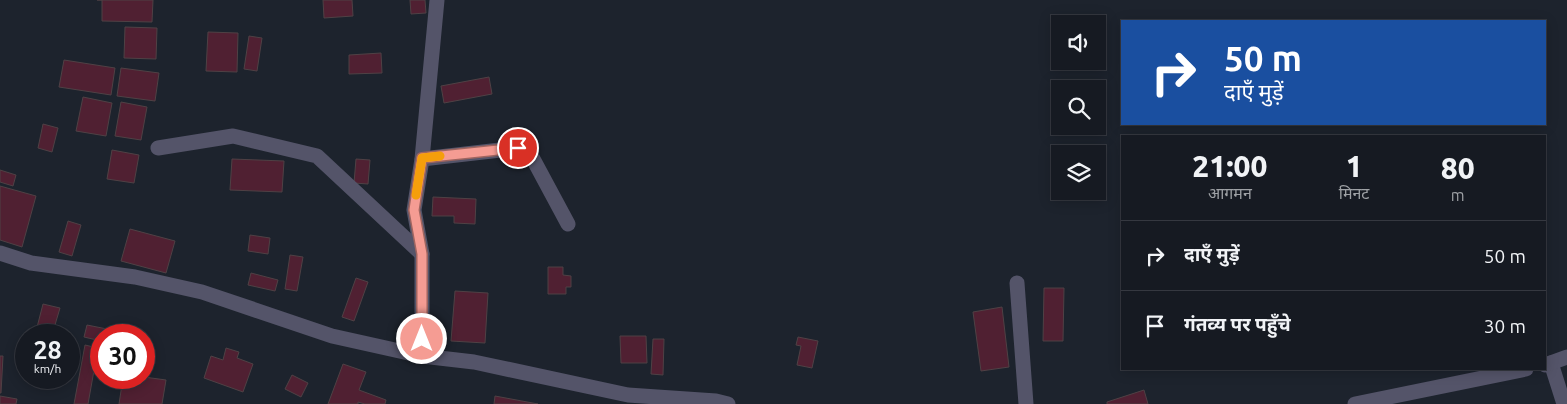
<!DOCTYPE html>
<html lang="hi">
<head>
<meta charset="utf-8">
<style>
  :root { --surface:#161a22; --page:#1f232a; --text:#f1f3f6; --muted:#9ea1a5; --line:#353840 }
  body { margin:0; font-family:Ubuntu,"Noto Sans Devanagari",sans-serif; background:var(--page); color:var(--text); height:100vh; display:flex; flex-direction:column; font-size:19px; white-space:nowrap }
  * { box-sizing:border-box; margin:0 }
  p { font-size:16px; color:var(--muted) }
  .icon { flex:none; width:28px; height:28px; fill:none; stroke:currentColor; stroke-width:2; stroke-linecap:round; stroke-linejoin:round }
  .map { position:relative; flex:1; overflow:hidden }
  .details { position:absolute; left:1121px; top:135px; width:425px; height:235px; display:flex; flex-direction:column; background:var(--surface); border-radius:0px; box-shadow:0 2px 12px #0003,0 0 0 1px var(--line) }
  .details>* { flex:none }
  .top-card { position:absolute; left:1121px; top:20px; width:425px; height:105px; border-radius:0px; box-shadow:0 2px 12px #0003,0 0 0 1px var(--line); background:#1a4fa0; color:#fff; overflow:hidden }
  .buttons { position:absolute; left:1051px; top:15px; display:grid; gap:10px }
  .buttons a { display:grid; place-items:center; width:55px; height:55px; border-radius:0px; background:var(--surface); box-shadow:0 2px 12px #0003,0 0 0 1px var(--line); font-size:25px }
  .speed { position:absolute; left:15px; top:324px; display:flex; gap:10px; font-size:25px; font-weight:700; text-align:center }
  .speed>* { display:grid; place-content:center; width:65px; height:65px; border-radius:50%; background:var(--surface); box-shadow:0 2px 12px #0003,0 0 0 1px var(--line); line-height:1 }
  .speed small { font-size:12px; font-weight:400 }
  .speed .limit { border:8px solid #d22; background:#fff; color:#111 }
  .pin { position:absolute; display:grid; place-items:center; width:42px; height:42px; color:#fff; margin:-21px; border:2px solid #fff; border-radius:50%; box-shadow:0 1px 5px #0007 }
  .me { position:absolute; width:55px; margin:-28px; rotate:0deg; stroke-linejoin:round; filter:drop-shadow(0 0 4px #0008) }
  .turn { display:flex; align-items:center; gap:18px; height:105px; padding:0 20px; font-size:22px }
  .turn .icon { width:65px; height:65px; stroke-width:2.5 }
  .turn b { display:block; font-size:35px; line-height:42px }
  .eta { display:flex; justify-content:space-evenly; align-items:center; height:85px; text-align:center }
  .eta b { font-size:30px; font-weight:800; line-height:35px }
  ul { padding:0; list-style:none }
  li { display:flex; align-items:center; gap:15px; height:70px; padding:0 20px; border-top:1px solid var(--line) }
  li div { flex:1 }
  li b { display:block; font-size:19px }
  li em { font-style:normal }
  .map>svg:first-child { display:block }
  .building { fill:#502032; stroke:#4f4145 }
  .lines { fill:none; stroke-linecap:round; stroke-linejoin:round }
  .minor { stroke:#545469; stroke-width:15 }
  .route-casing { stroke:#9f6560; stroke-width:12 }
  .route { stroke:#f59c93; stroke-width:9 }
  .slow { stroke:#f59e0b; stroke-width:9 }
</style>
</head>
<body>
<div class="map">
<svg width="1567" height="404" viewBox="0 0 1567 404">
  <rect width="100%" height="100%" fill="#1d232d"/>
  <g class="building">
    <path d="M97 0H153L152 22 102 21V0Z"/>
    <path d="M323 0H352L353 16 324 18Z"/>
    <path d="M410 0H425L426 13 411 14Z"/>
    <path d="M125 27 157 28 156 59 124 58Z"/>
    <path d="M208 32 238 33 237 72 206 71Z"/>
    <path d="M249 36 262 38 257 71 244 69Z"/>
    <path d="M381 53 382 73 349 74V55Z"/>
    <path d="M64 60 115 68 111 95 59 87Z"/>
    <path d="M121 68 159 73 155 101 117 96Z"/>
    <path d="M489 77 492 94 444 103 441 86Z"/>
    <path d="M83 97 112 103 106 136 76 131Z"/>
    <path d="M121 102 147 107 141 140 115 136Z"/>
    <path d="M43 124 58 128 52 152 38 148Z"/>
    <path d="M112 150 139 155 134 183 107 179Z"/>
    <path d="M232 159 284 161 282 192 230 190Z"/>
    <path d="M356 159 370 160 368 184 354 183Z"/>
    <path d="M0 170 16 175 13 186 0 182Z"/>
    <path d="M0 186 36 196 22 247 0 240Z"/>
    <path d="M433 197 476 199 475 224 454 223V216H432Z"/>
    <path d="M68 221 81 225 72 256 59 252Z"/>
    <path d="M130 229 175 241 166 273 121 261Z"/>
    <path d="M250 235 270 238 268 254 248 251Z"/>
    <path d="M290 255 303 257 297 291 285 289Z"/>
    <path d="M548 267H563V275L571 276V287H566V294H548Z"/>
    <path d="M251 273 278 280 275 291 248 285Z"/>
    <path d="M356 278 368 282 354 321 342 317Z"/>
    <path d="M1044 288H1064L1063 341H1043Z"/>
    <path d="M455 291 488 293 485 343 451 341Z"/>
    <path d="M43 304 60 308 52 335H35Z"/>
    <path d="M1002 307 1009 367 981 371 973 312Z"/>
    <path d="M87 325 117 331 116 335H101V341L84 337Z"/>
    <path d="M620 336H646L647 363H621Z"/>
    <path d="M798 337 818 341 812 368 797 365 801 346 796 345Z"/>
    <path d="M653 339H664L663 375 651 374Z"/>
    <path d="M85 345 98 348 88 404H74Z"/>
    <path d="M226 348 239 352 237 358 253 364 243 392 204 378 211 356 223 360Z"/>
    <path d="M0 356H3L1 393H0Z"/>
    <path d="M343 364 366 372 359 390 386 400 385 404H365L358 402V404H328Z"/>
    <path d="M292 375 308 383 301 397 285 389Z"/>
    <path d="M144 377 166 380 162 404H119L123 378Z"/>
    <path d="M1144 390 1148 404H1107V402Z"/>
    <path d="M0 396 17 399 16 404H0Z"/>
    <path d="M495 396 538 404H494Z"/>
  </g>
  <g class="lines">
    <g class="minor">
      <path d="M158 148 233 136 317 156 422 254"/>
      <path d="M422 159 518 148 525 150 532 157 568 224"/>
      <path d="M0 253 31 263 135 277 202 292 332 336 422 356 474 362 628 395 716 401 728 404"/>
      <path d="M1017 283 1026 404"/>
      <path d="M422 356V254L414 210 422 159 437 0"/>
      <path d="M1551 363 1564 404"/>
      <path d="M1545 365 1567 357"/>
      <path d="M1355 404 1526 369"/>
    </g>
  </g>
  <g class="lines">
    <defs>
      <path id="route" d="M422 339V254L414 210 422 158 518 148"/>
    </defs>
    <use href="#route" class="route-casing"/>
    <use href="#route" class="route"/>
    <path class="slow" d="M416 195 422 158 440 156"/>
  </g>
</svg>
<div class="buttons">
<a><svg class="icon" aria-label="sound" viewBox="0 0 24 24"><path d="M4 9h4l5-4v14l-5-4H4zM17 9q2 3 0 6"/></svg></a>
<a><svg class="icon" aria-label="search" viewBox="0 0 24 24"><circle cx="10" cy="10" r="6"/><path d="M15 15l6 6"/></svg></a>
<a><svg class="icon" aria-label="layers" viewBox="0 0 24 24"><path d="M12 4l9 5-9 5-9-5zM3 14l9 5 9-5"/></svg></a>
</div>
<div class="speed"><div>28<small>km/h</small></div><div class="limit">30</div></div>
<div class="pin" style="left:518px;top:148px;background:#d93025"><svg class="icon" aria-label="arrive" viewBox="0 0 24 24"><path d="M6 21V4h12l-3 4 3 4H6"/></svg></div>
<svg class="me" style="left:422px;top:339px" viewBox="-20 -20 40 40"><circle r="17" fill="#f59c93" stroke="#fff" stroke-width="3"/><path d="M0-11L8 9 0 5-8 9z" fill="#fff"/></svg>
<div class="top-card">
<div class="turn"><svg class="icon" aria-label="right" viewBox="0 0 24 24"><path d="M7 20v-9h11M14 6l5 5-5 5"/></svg><div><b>50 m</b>दाएँ मुड़ें</div></div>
</div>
<section class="details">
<div class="eta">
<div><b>21:00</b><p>आगमन</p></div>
<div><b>1</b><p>मिनट</p></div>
<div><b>80</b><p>m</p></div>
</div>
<ul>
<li><svg class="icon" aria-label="right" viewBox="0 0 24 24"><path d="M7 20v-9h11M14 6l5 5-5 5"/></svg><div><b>दाएँ मुड़ें</b></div><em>50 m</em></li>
<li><svg class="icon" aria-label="arrive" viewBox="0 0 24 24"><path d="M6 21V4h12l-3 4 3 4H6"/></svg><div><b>गंतव्य पर पहुँचे</b></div><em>30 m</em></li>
</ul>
</section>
</div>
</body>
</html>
